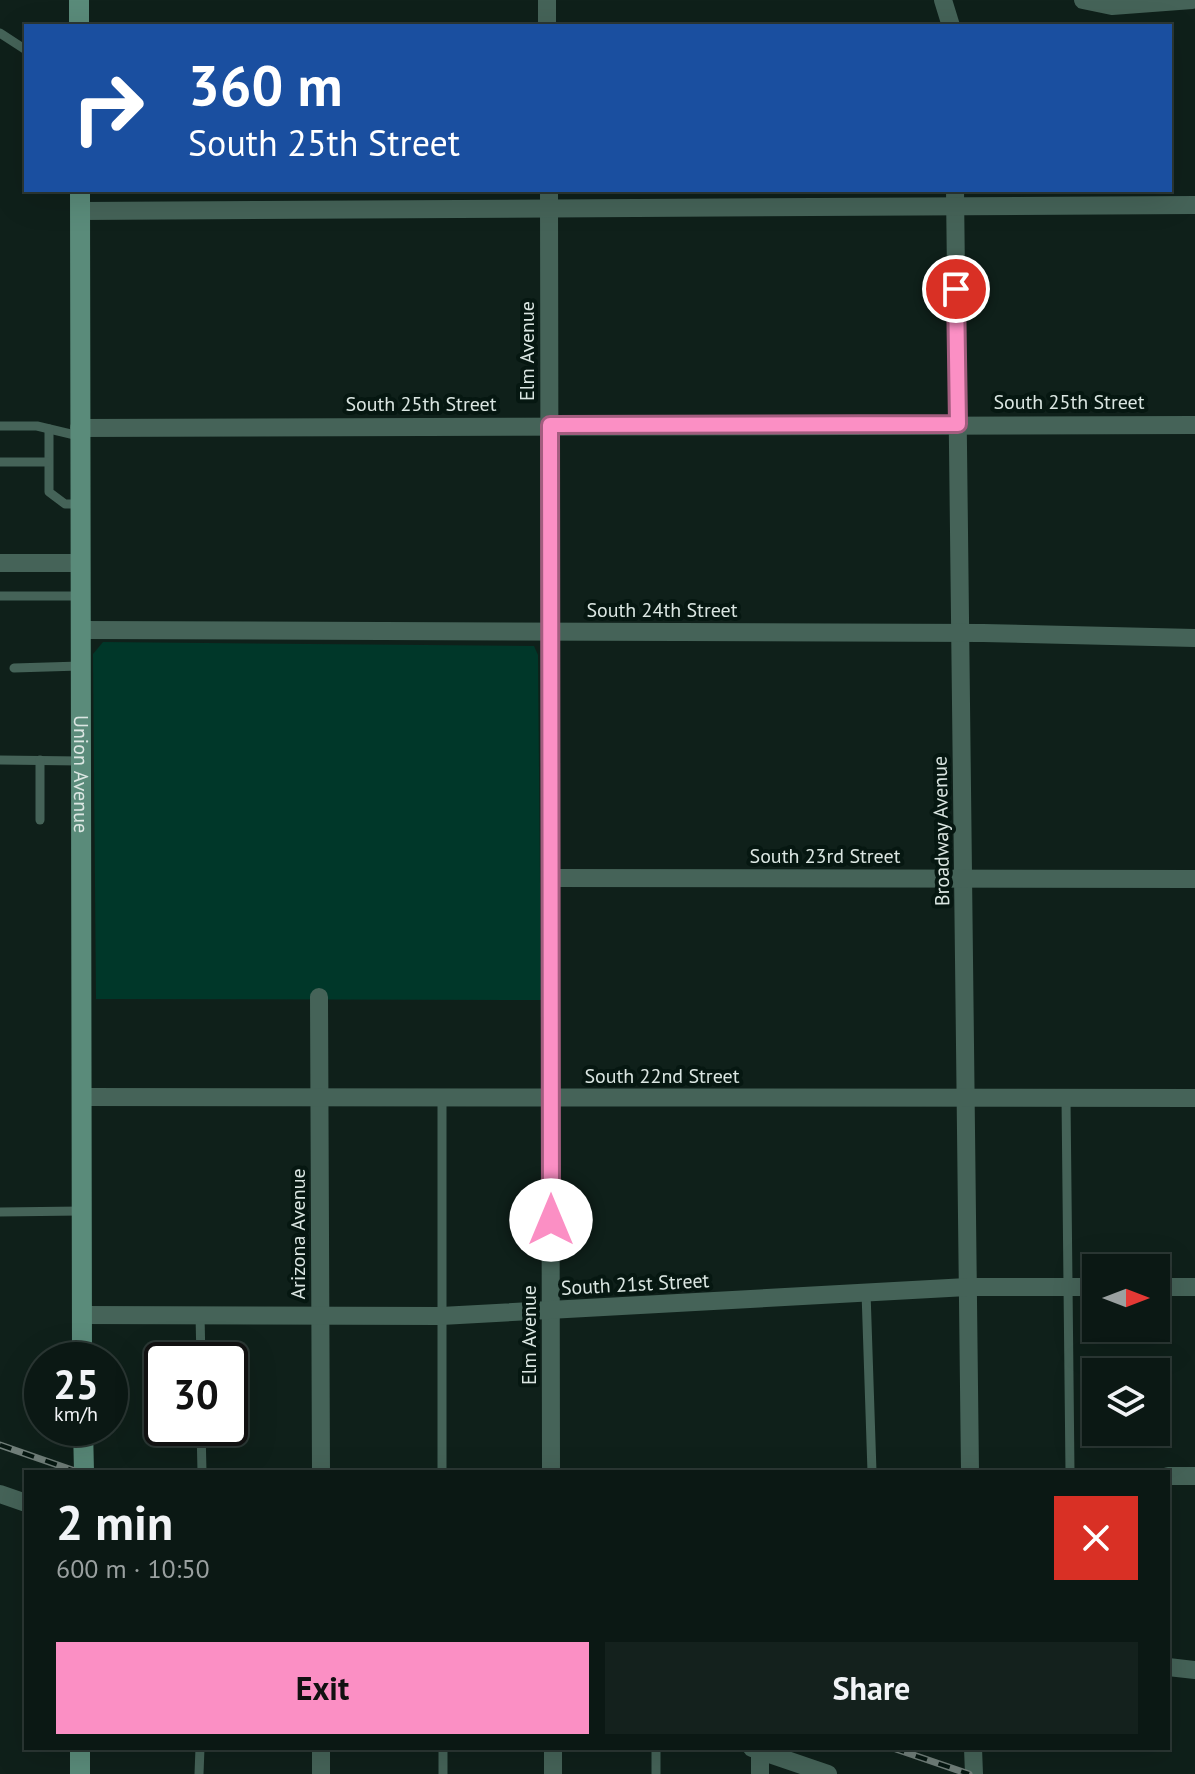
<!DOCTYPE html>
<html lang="en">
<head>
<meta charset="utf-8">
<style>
  :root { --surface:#0b1814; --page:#14211d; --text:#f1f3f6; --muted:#9aa0a0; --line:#2b3734; --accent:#fb8fc4 }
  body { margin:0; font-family:"PT Sans",sans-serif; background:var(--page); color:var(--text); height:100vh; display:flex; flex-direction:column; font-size:30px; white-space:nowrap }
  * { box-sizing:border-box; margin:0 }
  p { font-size:26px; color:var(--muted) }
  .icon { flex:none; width:44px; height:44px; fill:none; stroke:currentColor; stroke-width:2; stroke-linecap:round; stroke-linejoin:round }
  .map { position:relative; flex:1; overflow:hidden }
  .sheet { position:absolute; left:24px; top:1470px; width:1146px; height:280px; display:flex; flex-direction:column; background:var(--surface); border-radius:0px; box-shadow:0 8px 32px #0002,0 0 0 2px var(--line) }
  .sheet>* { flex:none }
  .guide { position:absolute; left:24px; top:24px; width:1148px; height:168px; border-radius:0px; box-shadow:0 8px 32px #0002,0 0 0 2px var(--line); background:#1a4fa0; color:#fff; overflow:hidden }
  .needle { width:52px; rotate:90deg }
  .tools { position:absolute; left:1082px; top:1254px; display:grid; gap:16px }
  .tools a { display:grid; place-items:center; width:88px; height:88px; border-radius:0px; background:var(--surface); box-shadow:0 8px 32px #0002,0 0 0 2px var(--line); font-size:40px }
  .speed { position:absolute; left:24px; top:1342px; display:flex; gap:16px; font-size:40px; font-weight:700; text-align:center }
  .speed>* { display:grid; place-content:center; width:104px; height:104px; border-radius:50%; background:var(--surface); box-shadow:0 8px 32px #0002,0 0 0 2px var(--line); line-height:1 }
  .speed small { font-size:20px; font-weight:400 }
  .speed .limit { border:4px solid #111; border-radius:12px; background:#fff; color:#111 }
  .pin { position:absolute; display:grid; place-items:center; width:68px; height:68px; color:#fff; margin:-34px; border:4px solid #fff; border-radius:50%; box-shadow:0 2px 8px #0007 }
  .me { position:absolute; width:88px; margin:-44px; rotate:0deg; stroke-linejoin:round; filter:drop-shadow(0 0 6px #0008) }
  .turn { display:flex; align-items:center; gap:28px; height:168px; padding:0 32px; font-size:36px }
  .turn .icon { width:104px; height:104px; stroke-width:2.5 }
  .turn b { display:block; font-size:56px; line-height:68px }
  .round { display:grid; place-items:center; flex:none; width:84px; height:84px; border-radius:0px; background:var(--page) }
  .headline { display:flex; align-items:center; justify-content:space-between; height:136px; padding:0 32px }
  h1 { font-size:48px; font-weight:600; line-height:60px }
  .action { display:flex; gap:16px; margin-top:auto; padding:16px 32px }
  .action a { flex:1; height:92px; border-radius:0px; background:var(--accent); color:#111; font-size:32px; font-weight:600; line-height:92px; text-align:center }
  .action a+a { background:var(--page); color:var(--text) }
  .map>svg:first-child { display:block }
  .green { fill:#003729 }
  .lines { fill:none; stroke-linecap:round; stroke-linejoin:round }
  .lane { stroke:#456358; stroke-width:9 }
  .street { stroke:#456358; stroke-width:18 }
  .secondary { stroke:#5a8b7a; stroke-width:20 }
  .rail-casing { stroke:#707e79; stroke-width:7 }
  .rail { stroke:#061711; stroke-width:4; stroke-dasharray:12; stroke-linecap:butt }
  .route-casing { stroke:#a35d7f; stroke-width:20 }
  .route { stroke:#fb8fc4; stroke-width:14 }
  .labels { text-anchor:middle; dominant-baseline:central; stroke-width:8; stroke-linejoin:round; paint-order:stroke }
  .street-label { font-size:20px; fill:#dbe6e2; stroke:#061711 }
</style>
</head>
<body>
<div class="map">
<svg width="1195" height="1774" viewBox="0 0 1195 1774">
  <rect width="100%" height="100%" fill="#0f201a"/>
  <path class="green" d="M103 642 534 646 538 655 541 1000 96 999 93 654Z"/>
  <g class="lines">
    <g class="lane">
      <path d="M0 33 26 50"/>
      <path d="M0 426H37L79 436"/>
      <path d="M49 429V492L65 504H79"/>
      <path d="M0 462H47"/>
      <path d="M0 596H80"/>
      <path d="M14 668 80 666"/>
      <path d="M0 760 80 761"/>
      <path d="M40 760V820"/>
      <path d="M1066 1098 1070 1472"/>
      <path d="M0 1212 81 1211"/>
      <path d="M866 1292 872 1472"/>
      <path d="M200 1315 201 1360"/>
      <path d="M201 1428 202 1472"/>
      <path d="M442 1472V1098"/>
      <path d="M443 1748V1774"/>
      <path d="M656 1748V1774"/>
      <path d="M199 1774 200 1748"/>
    </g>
    <g class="street">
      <path d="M547 0V26"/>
      <path d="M943 0 951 26"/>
      <path d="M1083 0 1112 6 1192 0"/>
      <path d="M549 190 551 1472"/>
      <path d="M955 190 970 1472"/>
      <path d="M80 211 1195 205"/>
      <path d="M79 428 1195 425"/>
      <path d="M0 563H80"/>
      <path d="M80 630 983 633 1195 638"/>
      <path d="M550 878 1195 879"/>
      <path d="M319 997 321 1472"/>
      <path d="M81 1097 1195 1098"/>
      <path d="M1156 1287H1195"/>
      <path d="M81 1315 441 1316 967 1287H1096"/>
      <path d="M1168 1476H1195"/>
      <path d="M0 1494 26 1503"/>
      <path d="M1168 1667 1195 1670"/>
      <path d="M321 1748V1774"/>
      <path d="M752 1748 828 1774"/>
      <path d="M973 1748 974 1774"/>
      <path d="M760 1751V1774"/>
      <path d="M553 1774V1748"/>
    </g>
    <g class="secondary">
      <path d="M79 0V26"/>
      <path id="s1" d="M80 190 82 1360"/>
      <path d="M83 1428 84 1472"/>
      <path d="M80 1774V1748"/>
    </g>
    <defs>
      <g id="rail">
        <path d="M0 1445 78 1472"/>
        <path d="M893 1748 969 1774"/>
      </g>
    </defs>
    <use href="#rail" class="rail-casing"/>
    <use href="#rail" class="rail"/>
  </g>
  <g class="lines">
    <defs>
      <path id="route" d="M551 1220 550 425 958 424 956 289"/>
    </defs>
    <use href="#route" class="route-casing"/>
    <use href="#route" class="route"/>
  </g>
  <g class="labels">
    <g class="street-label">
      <text transform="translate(527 351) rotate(-90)">Elm Avenue</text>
      <text x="1069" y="402">South 25th Street</text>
      <text x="421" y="404">South 25th Street</text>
      <text x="662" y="610">South 24th Street</text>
      <text stroke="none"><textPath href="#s1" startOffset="584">Union Avenue</textPath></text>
      <text transform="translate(941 831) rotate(-91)">Broadway Avenue</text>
      <text x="825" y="856">South 23rd Street</text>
      <text x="662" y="1076">South 22nd Street</text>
      <text transform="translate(298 1234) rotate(-90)">Arizona Avenue</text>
      <text transform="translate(635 1284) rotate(-3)">South 21st Street</text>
      <text transform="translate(529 1335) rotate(-90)">Elm Avenue</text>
    </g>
  </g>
</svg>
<div class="tools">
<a><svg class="needle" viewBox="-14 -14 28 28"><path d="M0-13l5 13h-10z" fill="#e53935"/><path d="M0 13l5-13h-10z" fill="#9aa0a0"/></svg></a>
<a><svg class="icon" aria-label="layers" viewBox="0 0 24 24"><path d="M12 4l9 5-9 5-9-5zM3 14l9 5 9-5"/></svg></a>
</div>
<div class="speed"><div>25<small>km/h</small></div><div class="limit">30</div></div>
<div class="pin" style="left:956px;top:289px;background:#d93025"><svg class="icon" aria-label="arrive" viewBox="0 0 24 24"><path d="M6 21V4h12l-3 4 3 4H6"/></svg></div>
<svg class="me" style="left:551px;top:1220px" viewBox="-20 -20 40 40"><circle r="19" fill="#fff"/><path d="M0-13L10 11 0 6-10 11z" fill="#fb8fc4"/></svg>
<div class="guide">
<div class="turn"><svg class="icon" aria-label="right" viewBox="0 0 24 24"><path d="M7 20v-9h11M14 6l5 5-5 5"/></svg><div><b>360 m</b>South 25th Street</div></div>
</div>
<section class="sheet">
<div class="headline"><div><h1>2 min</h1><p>600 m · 10:50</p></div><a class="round" style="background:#d93025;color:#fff"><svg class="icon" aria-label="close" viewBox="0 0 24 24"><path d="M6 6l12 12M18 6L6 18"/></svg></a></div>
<div class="action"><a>Exit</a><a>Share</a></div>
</section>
</div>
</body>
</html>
